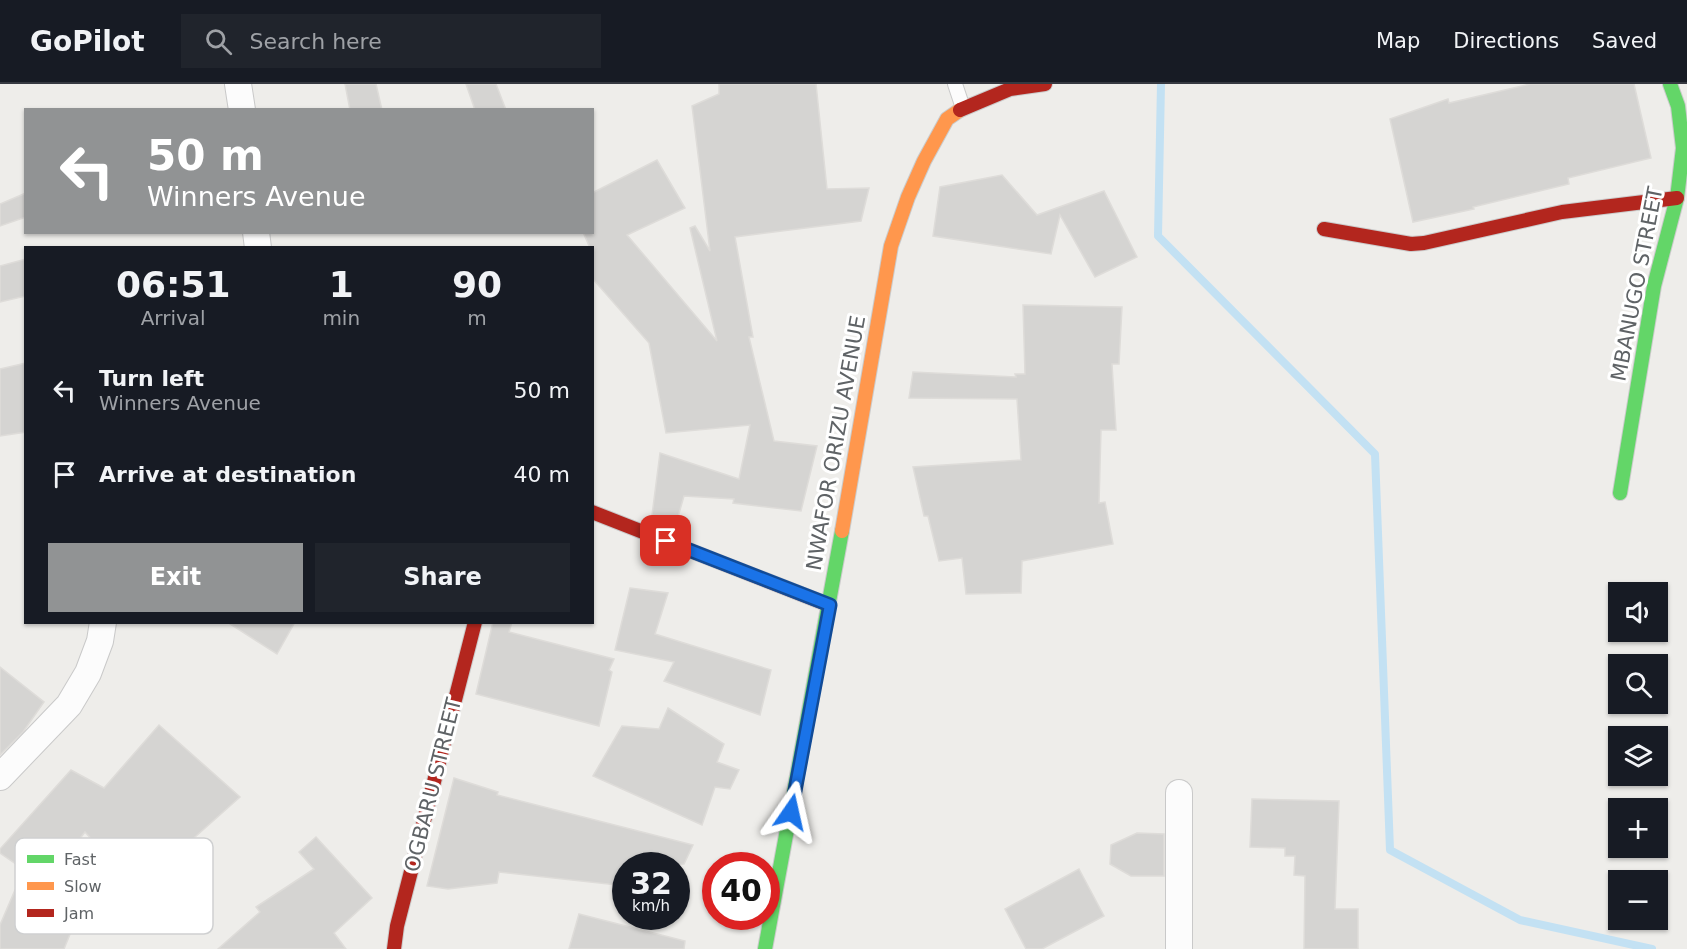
<!DOCTYPE html>
<html lang="en">
<head>
<meta charset="utf-8">
<style>
  :root { --surface:#171b24; --page:#20242c; --text:#f1f3f6; --muted:#9ea1a6; --line:#363941; --accent:#919394 }
  body { margin:0; font-family:"DejaVu Sans",sans-serif; background:var(--page); color:var(--text); height:100vh; display:flex; flex-direction:column; font-size:22px; white-space:nowrap }
  * { box-sizing:border-box; margin:0 }
  p { font-size:20px; color:var(--muted) }
  .icon { flex:none; width:33px; height:33px; fill:none; stroke:currentColor; stroke-width:2; stroke-linecap:round; stroke-linejoin:round }
  .map { position:relative; flex:1; overflow:hidden }
  .sheet { position:absolute; left:24px; top:162px; width:570px; height:378px; display:flex; flex-direction:column; background:var(--surface); border-radius:0px; box-shadow:0 2px 4px #0004 }
  .sheet>* { flex:none }
  .banner { position:absolute; left:24px; top:24px; width:570px; height:126px; border-radius:0px; box-shadow:0 2px 4px #0004; background:#919394; color:#fff; overflow:hidden }
  .buttons { position:absolute; left:1608px; top:498px; display:grid; gap:12px }
  .buttons a { display:grid; place-items:center; width:60px; height:60px; border-radius:0px; background:var(--surface); box-shadow:0 2px 4px #0004; font-size:30px }
  .speed { position:absolute; left:612px; top:768px; display:flex; gap:12px; font-size:30px; font-weight:700; text-align:center }
  .speed>* { display:grid; place-content:center; width:78px; height:78px; border-radius:50%; background:var(--surface); box-shadow:0 2px 4px #0004; line-height:1 }
  .speed small { font-size:15px; font-weight:400 }
  .speed .limit { border:9px solid #d22; background:#fff; color:#111 }
  .pin { position:absolute; display:grid; place-items:center; width:51px; height:51px; color:#fff; margin:-26px; border-radius:12px; box-shadow:0 3px 9px #0006 }
  .me { position:absolute; width:66px; margin:-33px; rotate:11deg; stroke-linejoin:round; filter:drop-shadow(0 0 4px #0008) }
  .turn { display:flex; align-items:center; gap:21px; height:126px; padding:0 24px; font-size:27px }
  .turn .icon { width:78px; height:78px; stroke-width:2.5 }
  .turn b { display:block; font-size:42px; line-height:51px }
  .eta { display:flex; justify-content:space-evenly; align-items:center; height:102px; text-align:center }
  .eta b { font-size:36px; font-weight:700; line-height:42px }
  .button { display:flex; gap:12px; margin-top:auto; padding:12px 24px }
  .button a { flex:1; height:69px; border-radius:0px; background:var(--accent); color:#fff; font-size:24px; font-weight:700; line-height:69px; text-align:center }
  .button a+a { background:var(--page); color:var(--text) }
  ul { padding:0; list-style:none }
  li { display:flex; align-items:center; gap:18px; height:84px; padding:0 24px }
  li div { flex:1 }
  li b { display:block; font-size:22px }
  li em { font-style:normal }
  header { display:flex; align-items:center; gap:36px; box-sizing:border-box; height:84px; padding:0 30px; background:var(--surface); border-bottom:2px solid var(--line) }
  header strong { font-size:28px }
  nav { display:flex; gap:33px; margin-inline-start:auto; font-size:21px }
  .search { width:420px; height:54px; background:var(--page); display:flex; align-items:center; gap:15px; box-sizing:border-box; padding:0 21px; border-radius:0px; color:var(--muted); font-size:22px }
  .map>svg:first-child { display:block }
  .lines { fill:none; stroke-linecap:round; stroke-linejoin:round }
  .stream { stroke:#c3e1f3; stroke-width:8 }
  .building { fill:#d5d4d2; stroke:#dedcd9; stroke-width:1.5 }
  .lane-casing { stroke:#c9c9c9; stroke-width:16 }
  .street-casing { stroke:#c9c9c9; stroke-width:28 }
  .fast-casing { stroke:#cbcbcb; stroke-width:16 }
  .slow-casing { stroke:#cbcbcb; stroke-width:16 }
  .jam-casing { stroke:#cbcbcb; stroke-width:16 }
  .lane { stroke:#fcfcfc; stroke-width:14 }
  .street { stroke:#fcfcfc; stroke-width:26 }
  .fast { stroke:#63d668; stroke-width:14 }
  .slow { stroke:#ff974d; stroke-width:14 }
  .jam { stroke:#b3261e; stroke-width:14 }
  .route-casing { stroke:#114b97; stroke-width:15 }
  .route { stroke:#1a73e8; stroke-width:10 }
  .labels { text-anchor:middle; dominant-baseline:central; stroke-width:6; stroke-linejoin:round; paint-order:stroke }
  .street-label { font-size:21px; fill:#5f6366; stroke:#fff }
  .key { fill:#fff; stroke:#cfd0d1; stroke-width:1.5 }
  .key-label { font-size:16px; fill:#5f6366 }
</style>
</head>
<body>
<header>
<strong>GoPilot</strong>
<div class="search"><svg class="icon" aria-label="search" viewBox="0 0 24 24"><circle cx="10" cy="10" r="6"/><path d="M15 15l6 6"/></svg>Search here</div>
<nav><a>Map</a><a>Directions</a><a>Saved</a></nav>
</header>
<div class="map">
<svg width="1687" height="865" viewBox="0 0 1687 865">
  <rect width="100%" height="100%" fill="#eeedea"/>
  <g class="lines">
    <path class="stream" d="M1161 0 1158 152 1375 370 1390 766 1520 836 1652 865"/>
  </g>
  <g class="building">
    <path d="M345 0H376L382 26H350Z"/>
    <path d="M466 0H496L506 26H475Z"/>
    <path d="M719 0H816L827 105 869 104 861 137 735 153 753 253H749L774 357 817 362 801 427 733 419 734 415 684 412 676 440 652 431 660 369 739 395 750 341 666 349 649 259 592 194V164H590L583 148H592V109L657 76 685 124 627 151 717 257 690 144 695 142 710 167 692 22 719 10Z"/>
    <path d="M1530 0H1634L1651 74 1568 94 1569 100 1473 123 1474 125 1413 138 1390 35 1448 15 1449 19Z"/>
    <path d="M1002 91 1037 131 1104 107 1137 173 1095 193 1060 131 1051 170 933 152 940 103Z"/>
    <path d="M26 109V133L0 142V120Z"/>
    <path d="M26 175V212L0 218V182Z"/>
    <path d="M1023 221 1122 223 1119 280H1112L1116 346H1101L1099 419 1105 418 1113 460 1022 477 1021 509 966 510 962 474 939 477 928 432H924L913 383 1021 376 1017 315 909 314 913 288 1016 293 1015 290H1025Z"/>
    <path d="M26 279V348L0 352V285Z"/>
    <path d="M630 504 668 509 655 550 771 586 760 631 664 597 674 578 615 566Z"/>
    <path d="M227 538H295L277 570Z"/>
    <path d="M493 538H512L509 548 614 575 609 586 612 588 599 642 476 610Z"/>
    <path d="M0 583 44 618 23 648 0 671Z"/>
    <path d="M668 624 724 660 717 678 739 686 730 705 715 703 702 741 593 692 622 642 659 645Z"/>
    <path d="M159 641 240 713 177 769 197 791 156 828 85 748 45 800 0 769V765L71 686 104 704Z"/>
    <path d="M454 694 498 708 497 711 693 761 684 780 626 782V802L499 788 497 799 448 805 427 802Z"/>
    <path d="M1252 715 1339 717 1335 825H1358V865H1304L1305 792 1294 791 1295 772H1285V764L1250 763Z"/>
    <path d="M1137 749 1164 750V792H1131L1110 780 1111 761Z"/>
    <path d="M316 753 372 814 334 849 346 865H218L260 828 256 823 314 785 299 768Z"/>
    <path d="M1079 785 1104 832 1042 865H1026L1005 825Z"/>
    <path d="M27 794 59 807 50 828 75 838 64 865H0V841L15 806Z"/>
    <path d="M579 830 685 857 684 865H569Z"/>
  </g>
  <g class="lines">
    <defs>
      <path id="lane" d="M955 0 963 24"/>
      <g id="street">
        <path d="M238 0 242 26"/>
        <path d="M256 148 258 164"/>
        <path d="M0 693 69 621 88 589 100 557 103 538"/>
        <path d="M1179 709V865"/>
      </g>
      <g id="fast">
        <path d="M1620 409 1654 202 1677 114 1683 64 1678 22 1670 0"/>
        <path d="M765 865 842 447"/>
      </g>
      <path id="slow" d="M842 447 891 162 908 113 924 77 947 35 960 26"/>
      <g id="jam">
        <path d="M960 26 1010 5 1045 0"/>
        <path d="M1324 145 1411 160 1424 159 1562 128 1677 114"/>
        <path d="M592 428 829 521"/>
        <path d="M394 865 397 842 475 538"/>
      </g>
    </defs>
    <use href="#lane" class="lane-casing"/>
    <use href="#street" class="street-casing"/>
    <use href="#fast" class="fast-casing"/>
    <use href="#slow" class="slow-casing"/>
    <use href="#jam" class="jam-casing"/>
    <use href="#lane" class="lane"/>
    <use href="#street" class="street"/>
    <use href="#fast" class="fast"/>
    <use href="#slow" class="slow"/>
    <use href="#jam" class="jam"/>
  </g>
  <g class="lines">
    <defs>
      <path id="route" d="M666 457 830 521 791 728"/>
    </defs>
    <use href="#route" class="route-casing"/>
    <use href="#route" class="route"/>
  </g>
  <g class="labels">
    <g class="street-label">
      <text transform="translate(1637 200) rotate(-79)">MBANUGO STREET</text>
      <text transform="translate(836 359) rotate(-80)">NWAFOR ORIZU AVENUE</text>
      <text transform="translate(433 701) rotate(-76)">OGBARU STREET</text>
    </g>
  </g>
  <rect x="15" y="754" width="198" height="96" rx="9" class="key"/>
  <rect x="27" y="771" width="27" height="8" fill="#63d668"/>
  <rect x="27" y="798" width="27" height="8" fill="#ff974d"/>
  <rect x="27" y="825" width="27" height="8" fill="#b3261e"/>
  <g class="key-label">
    <text x="64" y="781">Fast</text>
    <text x="64" y="808">Slow</text>
    <text x="64" y="835">Jam</text>
  </g>
</svg>
<div class="buttons">
<a><svg class="icon" aria-label="sound" viewBox="0 0 24 24"><path d="M4 9h4l5-4v14l-5-4H4zM17 9q2 3 0 6"/></svg></a>
<a><svg class="icon" aria-label="search" viewBox="0 0 24 24"><circle cx="10" cy="10" r="6"/><path d="M15 15l6 6"/></svg></a>
<a><svg class="icon" aria-label="layers" viewBox="0 0 24 24"><path d="M12 4l9 5-9 5-9-5zM3 14l9 5 9-5"/></svg></a>
<a>+</a>
<a>−</a>
</div>
<div class="speed"><div>32<small>km/h</small></div><div class="limit">40</div></div>
<div class="pin" style="left:666px;top:457px;background:#d93025"><svg class="icon" aria-label="arrive" viewBox="0 0 24 24"><path d="M6 21V4h12l-3 4 3 4H6"/></svg></div>
<svg class="me" style="left:791px;top:728px" viewBox="-20 -20 40 40"><path d="M0-17L14 15 0 8-14 15z" fill="#1a73e8" stroke="#fff" stroke-width="4"/></svg>
<div class="banner">
<div class="turn"><svg class="icon" aria-label="left" viewBox="0 0 24 24"><path d="M17 20v-9H6M10 6l-5 5 5 5"/></svg><div><b>50 m</b>Winners Avenue</div></div>
</div>
<section class="sheet">
<div class="eta">
<div><b>06:51</b><p>Arrival</p></div>
<div><b>1</b><p>min</p></div>
<div><b>90</b><p>m</p></div>
</div>
<ul>
<li><svg class="icon" aria-label="left" viewBox="0 0 24 24"><path d="M17 20v-9H6M10 6l-5 5 5 5"/></svg><div><b>Turn left</b><p>Winners Avenue</p></div><em>50 m</em></li>
<li><svg class="icon" aria-label="arrive" viewBox="0 0 24 24"><path d="M6 21V4h12l-3 4 3 4H6"/></svg><div><b>Arrive at destination</b></div><em>40 m</em></li>
</ul>
<div class="button"><a>Exit</a><a>Share</a></div>
</section>
</div>
</body>
</html>
